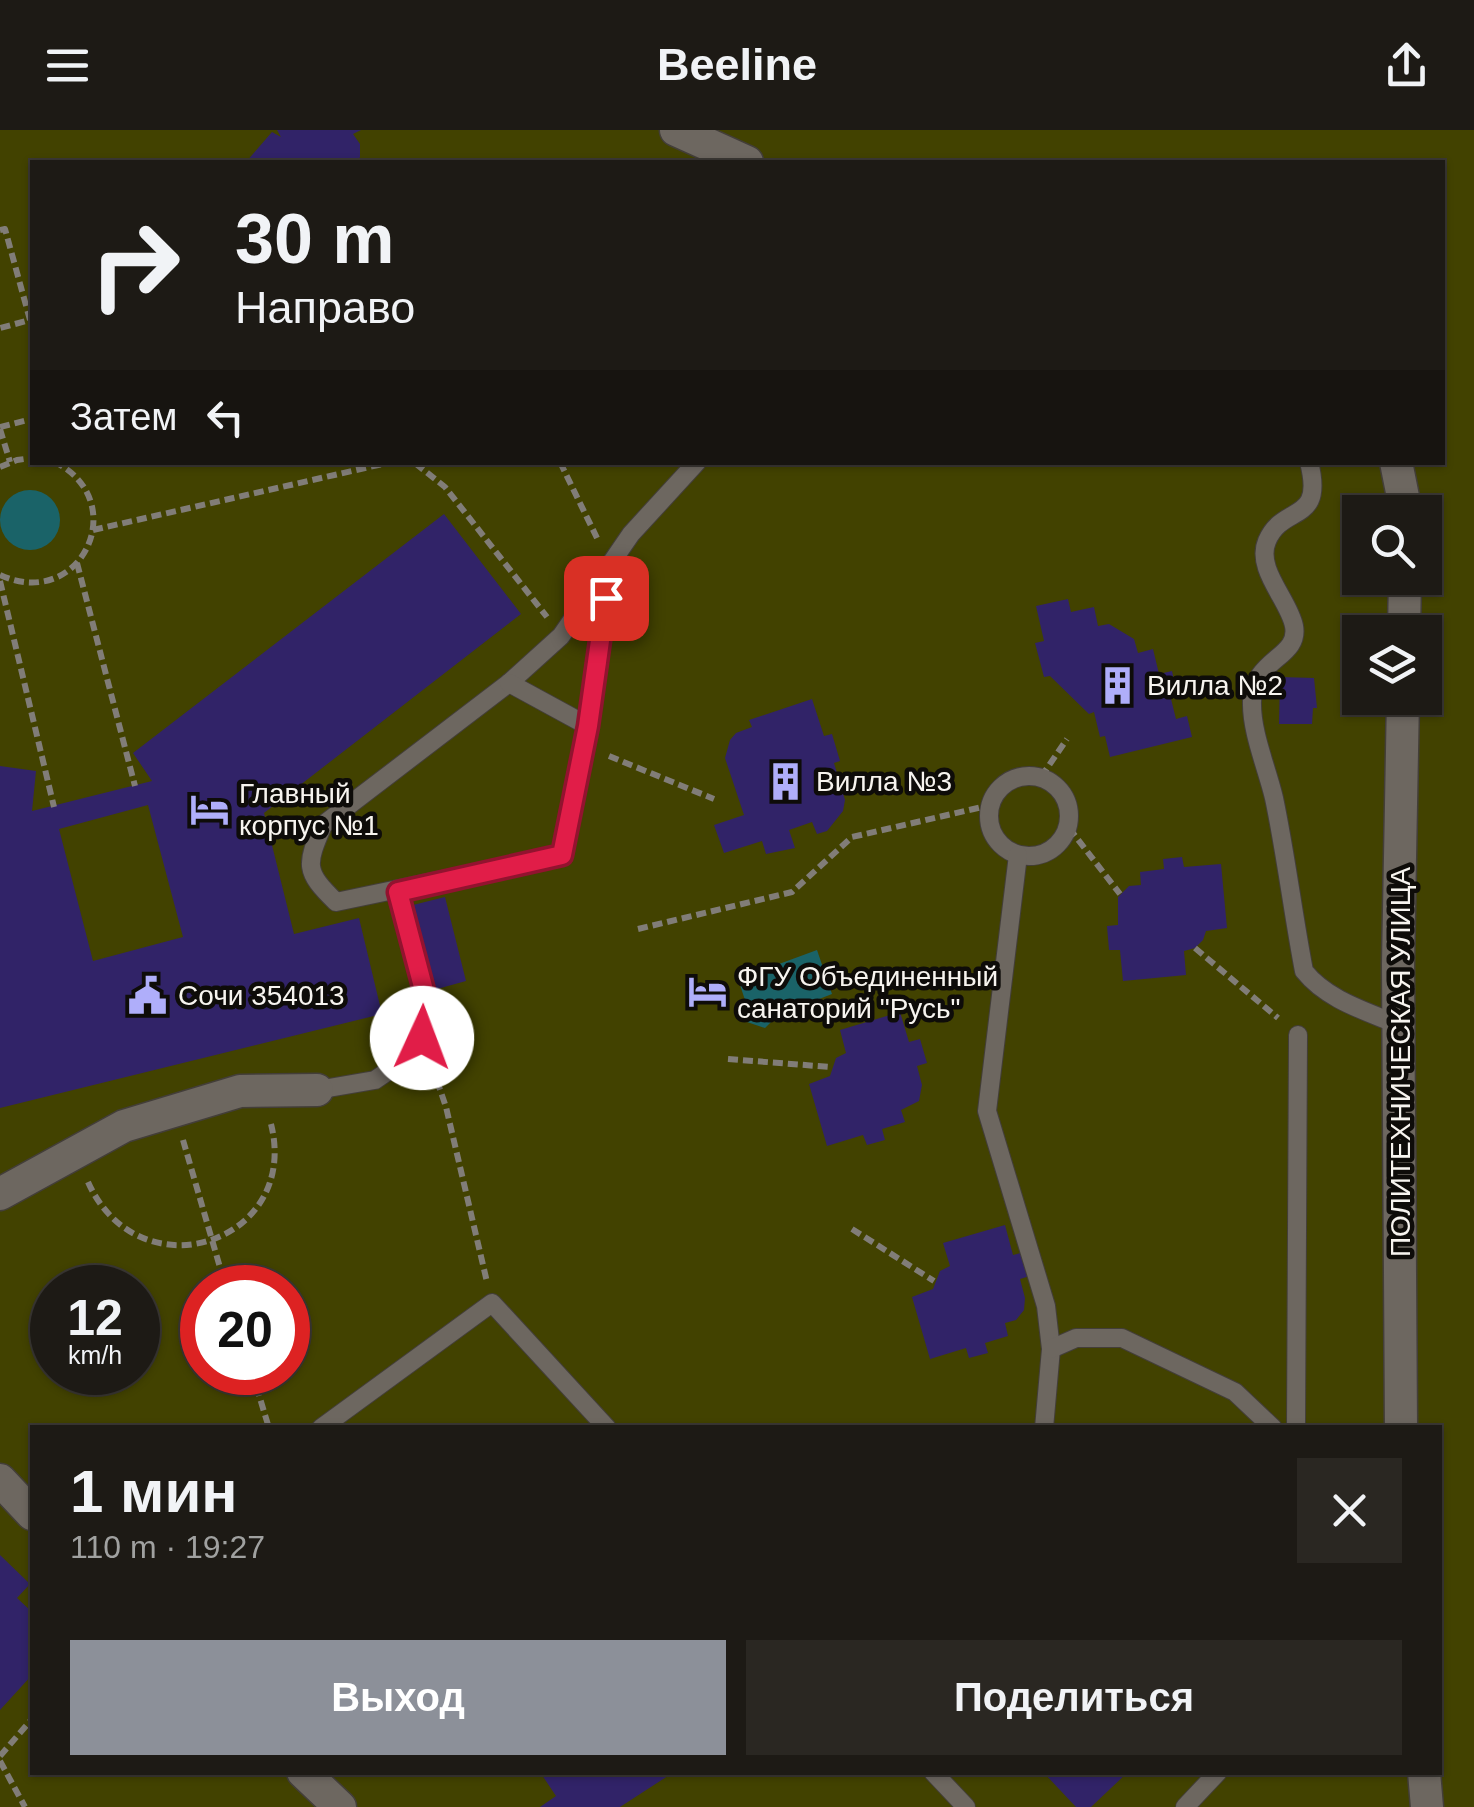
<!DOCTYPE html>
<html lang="ru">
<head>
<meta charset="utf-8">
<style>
  :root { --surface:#1d1a15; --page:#2a2722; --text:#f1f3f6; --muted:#a0a1a0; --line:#3b3834; --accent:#8c9099 }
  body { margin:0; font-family:Helvetica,sans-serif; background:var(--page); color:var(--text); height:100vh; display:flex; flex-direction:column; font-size:38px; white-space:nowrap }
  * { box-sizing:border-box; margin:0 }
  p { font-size:32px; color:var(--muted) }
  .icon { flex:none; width:55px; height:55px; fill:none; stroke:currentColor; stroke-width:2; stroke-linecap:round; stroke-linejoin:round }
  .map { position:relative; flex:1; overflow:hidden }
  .drawer { position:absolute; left:30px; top:1295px; width:1412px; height:350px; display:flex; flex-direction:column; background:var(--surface); border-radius:0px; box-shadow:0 2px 8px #0004,0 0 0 2px var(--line) }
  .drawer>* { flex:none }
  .top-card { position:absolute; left:30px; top:30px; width:1415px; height:305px; border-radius:0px; box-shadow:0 2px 8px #0004,0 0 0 2px var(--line); background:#1d1a15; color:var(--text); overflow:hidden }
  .buttons { position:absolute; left:1342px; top:365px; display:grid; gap:20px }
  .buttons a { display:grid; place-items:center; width:100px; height:100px; border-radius:0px; background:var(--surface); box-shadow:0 2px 8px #0004,0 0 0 2px var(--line); font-size:50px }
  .speed { position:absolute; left:30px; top:1135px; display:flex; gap:20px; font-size:50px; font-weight:700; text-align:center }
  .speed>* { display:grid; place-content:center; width:130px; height:130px; border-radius:50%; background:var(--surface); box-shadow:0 2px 8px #0004,0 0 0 2px var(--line); line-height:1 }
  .speed small { font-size:25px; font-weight:400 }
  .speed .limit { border:15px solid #d22; background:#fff; color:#111 }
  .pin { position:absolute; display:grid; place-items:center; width:85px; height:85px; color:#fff; margin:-42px; border-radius:20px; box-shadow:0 5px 15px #0006 }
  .me { position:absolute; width:110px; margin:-55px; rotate:2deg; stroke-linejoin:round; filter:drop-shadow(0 0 8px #0008) }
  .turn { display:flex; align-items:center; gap:35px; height:210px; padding:0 40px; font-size:45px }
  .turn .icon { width:130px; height:130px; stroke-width:2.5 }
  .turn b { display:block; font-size:70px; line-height:85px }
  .then { display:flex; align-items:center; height:95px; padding:0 40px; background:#0003; gap:20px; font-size:38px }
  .round { display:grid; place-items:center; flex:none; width:105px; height:105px; border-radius:0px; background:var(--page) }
  .summary { display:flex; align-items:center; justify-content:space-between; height:170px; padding:0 40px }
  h1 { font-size:60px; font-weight:600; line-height:75px }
  .cta { display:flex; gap:20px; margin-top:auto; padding:20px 40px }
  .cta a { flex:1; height:115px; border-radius:0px; background:var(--accent); color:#fff; font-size:40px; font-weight:600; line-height:115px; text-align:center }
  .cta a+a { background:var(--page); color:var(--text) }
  header { display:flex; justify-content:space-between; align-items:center; height:130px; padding:0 40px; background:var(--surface); font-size:45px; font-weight:600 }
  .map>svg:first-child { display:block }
  .green { fill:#424200; fill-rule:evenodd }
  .water { fill:#1a6368 }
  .building { fill:#312368; fill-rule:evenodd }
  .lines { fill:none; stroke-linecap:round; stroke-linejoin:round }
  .service-casing { stroke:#433e39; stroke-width:20 }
  .minor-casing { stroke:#433e39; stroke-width:35 }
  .path { stroke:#817d78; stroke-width:6; stroke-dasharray:10 5; stroke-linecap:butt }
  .service { stroke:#6d6760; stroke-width:18 }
  .minor { stroke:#6d6760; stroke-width:32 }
  .route-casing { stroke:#92132f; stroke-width:25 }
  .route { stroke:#e11d48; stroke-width:18 }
  .labels { text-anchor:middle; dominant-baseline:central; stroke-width:9; stroke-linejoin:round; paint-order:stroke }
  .poi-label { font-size:28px; fill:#f7f4ef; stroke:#0e0c09; text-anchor:start }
  .street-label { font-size:28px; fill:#f7f4ef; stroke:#0e0c09 }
</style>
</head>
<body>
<header><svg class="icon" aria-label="menu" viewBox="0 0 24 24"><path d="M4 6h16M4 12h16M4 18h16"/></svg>Beeline<svg class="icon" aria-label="share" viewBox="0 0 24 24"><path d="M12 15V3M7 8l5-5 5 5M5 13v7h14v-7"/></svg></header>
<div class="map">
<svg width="1474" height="1677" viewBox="0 0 1474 1677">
  <rect width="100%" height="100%" fill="#27221c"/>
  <path class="green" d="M0 0H1474V1677H0ZM32 32H1442V332H32ZM1360 382H1425V448H1360ZM1360 502H1425V568H1360ZM52 1158H138V1242H52ZM202 1158H288V1242H202ZM32 1298H1440V1642H32Z"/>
  <g class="water">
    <circle cx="30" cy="390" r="30"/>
    <path d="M817 820 832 864 778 885 765 898 747 892 744 884 746 873 738 849Z"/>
  </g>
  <g class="building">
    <path d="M277 0H361L353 4 360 14V27L357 32H322L321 30 318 32H246L272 2 281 7Z"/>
    <path d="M444 384 521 484 264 683 294 804 359 788 382 884 0 978V636L36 641 32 681 152 651 133 623ZM148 675 183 807 93 831 59 699Z"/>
    <path d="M1068 469 1071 482 1094 477 1098 496 1109 494 1134 509 1138 523 1153 519 1159 544 1172 541 1177 564 1170 565 1176 589 1187 586 1192 607 1110 627 1105 606 1100 607 1094 582 1089 584 1050 546 1044 547 1035 513 1044 511 1036 476Z"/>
    <path d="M1280 547 1314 548 1317 578H1313L1312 594H1279Z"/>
    <path d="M812 569 824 606 832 604 840 631 834 633 845 670 843 681 827 701 817 704 812 692 789 700 795 718 766 724 762 711 724 723 714 695 744 685 725 628 730 610 736 603 752 597 749 590Z"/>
    <path d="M1182 727 1184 737 1221 734 1227 798 1206 801 1203 810 1195 818 1184 821 1186 845 1123 851 1120 820H1109L1107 796 1118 795V767L1129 756 1141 755 1140 742 1164 739 1163 729Z"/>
    <path d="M445 767 466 851 430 861 409 776Z"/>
    <path d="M900 882 909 912 920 909 927 933 917 936 922 955 919 971 901 980 905 992 882 999 885 1010 867 1015 863 1005 827 1016 809 954 830 946 836 928 846 923 840 900Z"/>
    <path d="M1005 1095 1013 1125 1024 1122 1030 1146 1020 1149 1025 1168 1024 1180 1016 1190 1005 1193 1008 1206 985 1213 988 1223 969 1228 966 1218 930 1229 912 1167 933 1159 940 1141 950 1136 943 1113Z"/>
    <path d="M0 1425 30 1454 17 1468 32 1482V1545L0 1580Z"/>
    <path d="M540 1642H674L620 1677H540L556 1666Z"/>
    <path d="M1043 1642H1128L1091 1677H1076Z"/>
  </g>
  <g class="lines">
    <defs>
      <g id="service">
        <path d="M1309 332C1325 395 1283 373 1267 411 1255 439 1289 470 1294 496 1300 528 1253 528 1252 571 1251 602 1267 638 1274 668 1286 725 1293 784 1304 841 1327 870 1366 881 1399 895"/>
        <path d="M610 436 588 596 562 725 336 772C304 741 306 735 323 695L509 553 561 506 631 404 697 332"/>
        <path d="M509 553 588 596"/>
        <circle cx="1029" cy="686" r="40"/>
        <path d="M1018 725 987 981 1046 1176 1051 1219 1044 1298"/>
        <path d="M317 960 375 950 413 924 422 908 426 867 398 762"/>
        <path d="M1051 1219 1076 1208H1122L1235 1262 1273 1298"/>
        <path d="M321 1298 492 1173 607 1298"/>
        <path d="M1296 1298 1298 905"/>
        <path d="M933 1642 966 1677"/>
        <path d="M1185 1677 1218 1642"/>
      </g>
      <g id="minor">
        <path d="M676 0 747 32"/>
        <path d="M1396 332 1406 382"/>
        <path d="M1404 502 1405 448"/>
        <path d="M0 1064 124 996 240 961 317 960"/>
        <path d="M1401 1298 1398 834 1403 568"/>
        <path d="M0 1350 32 1384"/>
        <path d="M303 1642 340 1677"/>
        <path d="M1424 1642 1427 1677"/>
      </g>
    </defs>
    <use href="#service" class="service-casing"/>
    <use href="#minor" class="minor-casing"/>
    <g class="path">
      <path d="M0 100 5 99 30 190 0 198"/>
      <path d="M0 297 32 289"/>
      <path d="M0 299 10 332"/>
      <path d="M560 332 597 408"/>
      <path d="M0 337 17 330 32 328"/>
      <path d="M93 400 387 333H415L445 357 547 487"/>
      <path d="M77 433 135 656"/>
      <path d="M0 445C81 482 133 372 55 332"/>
      <path d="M0 451 54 677"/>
      <path d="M609 626 714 669"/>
      <path d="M1041 647 1067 609"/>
      <path d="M1069 698 1120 764"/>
      <path d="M638 799 792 762 852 707 991 675"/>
      <path d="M1195 818 1278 888"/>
      <path d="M728 929 830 937"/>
      <path d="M432 936 446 977 487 1152"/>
      <path d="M183 1010 226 1158"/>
      <path d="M88 1052C139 1166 301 1113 271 994"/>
      <path d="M852 1099 934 1151"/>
      <path d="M252 1242 269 1298"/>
      <path d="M0 1626 32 1589"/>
      <path d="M0 1631 25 1677"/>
    </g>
    <use href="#service" class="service"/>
    <use href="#minor" class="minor"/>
  </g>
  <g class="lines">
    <defs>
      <path id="route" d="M422 908 426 868 398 762 562 725 588 596 606 468"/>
    </defs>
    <use href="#route" class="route-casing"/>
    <use href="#route" class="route"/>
  </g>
  <defs>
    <symbol id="building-bare" viewBox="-9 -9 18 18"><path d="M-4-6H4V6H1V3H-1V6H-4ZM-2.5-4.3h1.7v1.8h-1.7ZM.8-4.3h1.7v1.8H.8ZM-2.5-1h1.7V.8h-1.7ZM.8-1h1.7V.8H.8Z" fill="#afaefa" stroke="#0e0c09" stroke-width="2.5" paint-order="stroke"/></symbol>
    <symbol id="hotel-bare" viewBox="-9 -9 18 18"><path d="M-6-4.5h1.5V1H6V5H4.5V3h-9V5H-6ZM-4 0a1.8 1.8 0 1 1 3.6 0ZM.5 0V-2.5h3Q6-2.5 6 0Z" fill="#afaefa" stroke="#0e0c09" stroke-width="2.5" paint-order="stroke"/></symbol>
    <symbol id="civic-bare" viewBox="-9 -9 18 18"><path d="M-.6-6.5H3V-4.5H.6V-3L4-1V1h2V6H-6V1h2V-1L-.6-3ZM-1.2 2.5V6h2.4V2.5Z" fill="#afaefa" stroke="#0e0c09" stroke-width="2.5" paint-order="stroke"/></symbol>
  </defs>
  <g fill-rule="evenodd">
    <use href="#building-bare" x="1090" y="528" width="55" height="55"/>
    <use href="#building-bare" x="758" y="624" width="55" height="55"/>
    <use href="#hotel-bare" x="182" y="652" width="55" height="55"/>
    <use href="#hotel-bare" x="680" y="834" width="55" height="55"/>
    <use href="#civic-bare" x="120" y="838" width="55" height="55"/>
  </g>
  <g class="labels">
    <g class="poi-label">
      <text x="1147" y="555">Вилла №2</text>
      <text x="816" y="651">Вилла №3</text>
      <text x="239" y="663">Главный<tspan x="239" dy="32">корпус №1</tspan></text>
      <text x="737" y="846">ФГУ Объединенный<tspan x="737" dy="32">санаторий "Русь"</tspan></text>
      <text x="178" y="865">Сочи 354013</text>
    </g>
    <g class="street-label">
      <text transform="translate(1400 932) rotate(-90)">ПОЛИТЕХНИЧЕСКАЯ УЛИЦА</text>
    </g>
  </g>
</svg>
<div class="buttons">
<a><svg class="icon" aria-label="search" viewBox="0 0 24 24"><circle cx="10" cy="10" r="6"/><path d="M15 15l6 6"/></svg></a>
<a><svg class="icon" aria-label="layers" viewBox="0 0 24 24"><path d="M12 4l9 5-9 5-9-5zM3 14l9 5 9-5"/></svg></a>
</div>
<div class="speed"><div>12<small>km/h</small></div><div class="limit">20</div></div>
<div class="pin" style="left:606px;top:468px;background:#d93025"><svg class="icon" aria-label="arrive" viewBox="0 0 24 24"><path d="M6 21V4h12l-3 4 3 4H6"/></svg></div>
<svg class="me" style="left:422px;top:908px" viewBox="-20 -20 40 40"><circle r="19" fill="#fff"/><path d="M0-13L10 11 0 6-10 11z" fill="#e11d48"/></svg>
<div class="top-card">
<div class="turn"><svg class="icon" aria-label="right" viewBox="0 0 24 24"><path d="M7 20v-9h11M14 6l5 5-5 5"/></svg><div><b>30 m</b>Направо</div></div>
<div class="then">Затем<svg class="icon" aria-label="left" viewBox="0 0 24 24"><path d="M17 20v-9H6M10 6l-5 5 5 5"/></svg></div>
</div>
<section class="drawer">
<div class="summary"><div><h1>1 мин</h1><p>110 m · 19:27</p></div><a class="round"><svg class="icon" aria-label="close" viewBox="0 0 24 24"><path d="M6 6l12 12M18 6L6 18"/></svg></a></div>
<div class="cta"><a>Выход</a><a>Поделиться</a></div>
</section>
</div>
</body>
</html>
